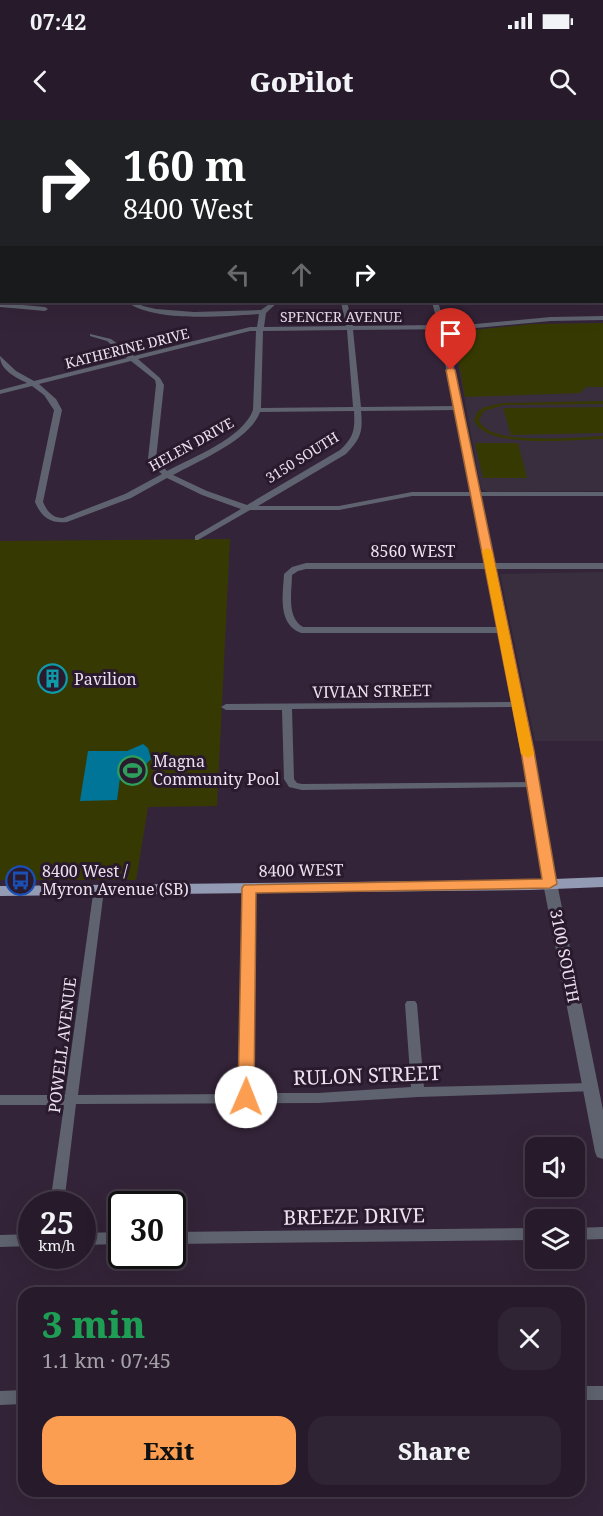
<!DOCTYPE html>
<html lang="en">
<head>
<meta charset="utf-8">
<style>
  :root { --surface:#271b2b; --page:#2f2433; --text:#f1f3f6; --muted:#a4a1a9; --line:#433947; --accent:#fb9e51 }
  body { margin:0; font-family:"Noto Serif",serif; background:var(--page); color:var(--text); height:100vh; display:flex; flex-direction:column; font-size:22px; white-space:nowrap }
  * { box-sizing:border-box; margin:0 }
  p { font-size:20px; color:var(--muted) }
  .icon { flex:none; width:33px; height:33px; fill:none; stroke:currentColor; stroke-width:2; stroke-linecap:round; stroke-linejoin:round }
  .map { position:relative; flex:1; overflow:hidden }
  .sheet { position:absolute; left:18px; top:1167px; width:567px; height:210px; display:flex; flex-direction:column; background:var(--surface); border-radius:18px; box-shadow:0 6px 24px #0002,0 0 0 2px var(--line) }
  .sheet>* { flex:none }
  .banner { position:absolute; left:0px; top:0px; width:603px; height:183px; box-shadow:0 6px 24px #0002,0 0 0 2px var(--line); background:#202124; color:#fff; overflow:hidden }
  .fabs { position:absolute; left:525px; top:1017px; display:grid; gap:12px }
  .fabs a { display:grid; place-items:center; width:60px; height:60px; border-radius:12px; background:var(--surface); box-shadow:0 6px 24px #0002,0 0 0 2px var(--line); font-size:30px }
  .speed { position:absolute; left:18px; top:1071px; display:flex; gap:12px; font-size:30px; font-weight:700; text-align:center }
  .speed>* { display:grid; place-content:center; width:78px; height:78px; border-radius:50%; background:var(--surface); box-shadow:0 6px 24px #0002,0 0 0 2px var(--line); line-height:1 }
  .speed small { font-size:15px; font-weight:400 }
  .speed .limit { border:3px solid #111; border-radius:9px; background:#fff; color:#111 }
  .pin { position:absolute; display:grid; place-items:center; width:51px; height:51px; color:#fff; margin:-62px -26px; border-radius:50% 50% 50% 0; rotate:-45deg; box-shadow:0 0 6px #0007 }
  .pin .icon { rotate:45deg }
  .me { position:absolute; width:66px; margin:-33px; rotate:1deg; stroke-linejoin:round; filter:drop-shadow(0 0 4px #0008) }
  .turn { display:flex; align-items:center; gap:21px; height:126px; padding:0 24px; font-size:27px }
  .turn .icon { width:78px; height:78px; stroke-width:2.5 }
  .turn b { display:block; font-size:42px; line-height:51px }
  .lanes { display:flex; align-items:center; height:57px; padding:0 24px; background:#0003; justify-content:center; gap:30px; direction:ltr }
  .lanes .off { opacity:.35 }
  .round { display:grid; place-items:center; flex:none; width:63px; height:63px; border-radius:18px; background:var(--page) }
  .headline { display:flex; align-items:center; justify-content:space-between; height:102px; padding:0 24px }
  h1 { font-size:36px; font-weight:800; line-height:45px; color:#1e9e55 }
  .button { display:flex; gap:12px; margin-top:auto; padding:12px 24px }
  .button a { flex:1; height:69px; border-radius:18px; background:var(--accent); color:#111; font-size:24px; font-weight:800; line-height:69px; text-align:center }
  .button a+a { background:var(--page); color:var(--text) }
  .status { display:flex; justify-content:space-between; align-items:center; height:42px; padding:0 30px; background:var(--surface); direction:ltr }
  .status svg { height:16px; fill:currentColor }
  header { display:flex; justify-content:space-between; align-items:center; height:78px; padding:0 24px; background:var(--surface); font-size:27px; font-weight:800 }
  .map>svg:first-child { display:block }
  .education { fill:#382e3d }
  .green { fill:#363a02 }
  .water { fill:#017598 }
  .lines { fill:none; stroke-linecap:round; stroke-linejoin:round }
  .canal { fill:#017598; fill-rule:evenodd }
  .building { fill:#a677b3 }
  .minor { fill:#5f636f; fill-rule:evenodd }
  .tertiary { fill:#5f636f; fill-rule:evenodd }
  .primary { fill:#939ab3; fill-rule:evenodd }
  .route { fill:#fb9e51; stroke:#a36735; stroke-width:1.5 }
  .slow { fill:#f59e0b }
  .labels { text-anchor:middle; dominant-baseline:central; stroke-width:6; stroke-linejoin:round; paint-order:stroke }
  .far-street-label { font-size:14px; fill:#ece1ef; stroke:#2a1a2e }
  .street-label { font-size:16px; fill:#ece1ef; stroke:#2a1a2e }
  .poi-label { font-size:16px; fill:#ece1ef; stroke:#2a1a2e; text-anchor:start }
  .near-street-label { font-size:20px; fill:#ece1ef; stroke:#2a1a2e }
</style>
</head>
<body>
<div class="status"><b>07:42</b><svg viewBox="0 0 49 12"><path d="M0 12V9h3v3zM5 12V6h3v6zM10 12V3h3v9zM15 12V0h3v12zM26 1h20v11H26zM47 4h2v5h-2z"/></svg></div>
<header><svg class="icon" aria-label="back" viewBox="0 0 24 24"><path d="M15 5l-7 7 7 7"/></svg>GoPilot<svg class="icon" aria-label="search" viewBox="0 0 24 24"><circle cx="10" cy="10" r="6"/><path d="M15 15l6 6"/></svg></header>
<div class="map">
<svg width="603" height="1396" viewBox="0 0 603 1396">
  <rect width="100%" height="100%" fill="#342439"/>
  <g class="education">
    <path d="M603 203V371L488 372 481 369 452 211 483 210 533 204Z"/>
    <path d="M603 452V621H535L500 454Z"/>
  </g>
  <g class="green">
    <path d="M603 203V267H586L580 273 465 277 453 212 532 204Z"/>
    <path d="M603 281V284L504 285 484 291 479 299C484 327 579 317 603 316V319C574 319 488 330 474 301L477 292 485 287 502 283Z"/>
    <path d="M603 287V313L511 315 503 288Z"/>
    <path d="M475 323H518L527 358H483Z"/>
    <path d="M230 419 217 686 148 687 136 760H0V421Z"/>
  </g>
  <path class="water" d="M143 624 148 628 151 639 139 652 127 643H122L117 680 80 681 88 631H127Z"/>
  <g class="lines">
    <g class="canal">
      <path d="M35 0 34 2H26L28 0Z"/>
      <path d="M2 11V15L0 16V12Z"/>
    </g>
  </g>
  <path class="building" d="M48 551H62L59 566H45Z"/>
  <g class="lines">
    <g class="minor">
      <path d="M81 0H87L79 2Z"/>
      <rect x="203" y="0" width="4" height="2"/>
      <rect x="397" y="0" width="4" height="2"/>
      <path d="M575 0H579L580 2H575Z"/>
      <path d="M602 16H603V20L602 19Z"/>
      <path d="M0 32H2L0 36Z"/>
      <path d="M602 44 603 45V51L602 50Z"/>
      <rect x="602" y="62" width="1" height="4"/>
      <path d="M2 78V85L0 86V79Z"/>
      <rect x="0" y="91" width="2" height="4"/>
      <rect x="602" y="91" width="1" height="4"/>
      <rect x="0" y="119" width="2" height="4"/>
      <rect x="602" y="125" width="1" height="4"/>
      <rect x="602" y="158" width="1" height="4"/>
      <path d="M127 182H134L143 186 156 189 194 192 261 190 272 182H278L266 193 264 207 346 206 341 182H347L353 206 438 205 432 182H438L445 205H465L551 197 603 196V200L551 201 465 209 353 210 361 287 459 286 463 288 459 290 361 291C363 312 361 318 346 334L258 386H339L412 372H603V376H412L339 390H250L198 420H195V416L241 389 202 375 167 358 131 378 67 402C51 404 41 397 35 382L54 290 44 275 32 266 0 274V270L27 263C15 257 0 250 0 236L16 251 34 261 127 238 107 221 90 216V214L111 219 134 236 250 207H257L259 194C225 196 155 203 127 182ZM347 210 353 287 261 288 263 211ZM250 211H256L253 290C243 318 193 337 167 351L156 339 164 265 160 258 138 239ZM131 241 155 260 156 265 148 339 154 348 162 354 125 374 63 398C52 398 47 391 43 382L62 290 56 279 39 264ZM354 291C355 310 354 317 340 330L247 385 207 371 173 355C198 341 250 320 260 292Z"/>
      <path d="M0 183 45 187 48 189 45 191 0 187Z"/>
      <path d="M306 443H603V449H306L298 451 292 455C292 471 286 497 303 507H503L508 510 503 513H301C277 504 283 474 284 454L292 447Z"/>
      <path d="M518 582 523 585 521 587 292 589 294 659 297 663 302 664 538 662 539 664 534 667 302 670 289 667 284 659 282 590H226L221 587 226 584Z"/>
      <path d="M249 764 255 768 252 973H318L411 967 405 884 407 881H415L417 884 424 967 591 963 595 965 597 968 595 971 418 977 318 983 76 984 64 1084H50L64 985H0V975H65L94 767 98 766 104 770 78 975 240 974 243 768Z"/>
      <path d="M603 1107V1119L574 1120V1108Z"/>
      <path d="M536 1108V1120L172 1124V1112Z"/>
      <path d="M122 1112V1124L82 1125V1113Z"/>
      <path d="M32 1114V1126L0 1127V1115Z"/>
      <rect x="579" y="1266" width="24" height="14"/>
      <path d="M24 1270V1284L0 1285V1271Z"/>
    </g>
    <path class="tertiary" d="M442 204 446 207 533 631 557 763 603 990V1039L597 1037 595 1032 543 763 521 631 438 207Z"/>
    <path class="primary" d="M603 757V767L530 770 0 776V766L530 760Z"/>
  </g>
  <path class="route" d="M451 247 455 250 534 631 557 764 550 768 256 773 254 977 252 982 246 984 240 982 238 977 242 768 244 765 542 759 521 631 446 250Z"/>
  <path class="slow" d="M487 428 492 431 534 634 528 638 521 634 482 431Z"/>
  <defs>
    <symbol id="building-ring" viewBox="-11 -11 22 22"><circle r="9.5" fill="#2a1a2e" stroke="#0f9aa8" stroke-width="1.5"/><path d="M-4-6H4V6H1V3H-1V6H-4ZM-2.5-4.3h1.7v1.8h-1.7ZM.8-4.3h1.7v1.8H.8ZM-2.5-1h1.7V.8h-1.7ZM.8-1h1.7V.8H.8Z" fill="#0f9aa8"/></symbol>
    <symbol id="stadium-ring" viewBox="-11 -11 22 22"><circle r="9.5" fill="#2a1a2e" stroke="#2e9e5b" stroke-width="1.5"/><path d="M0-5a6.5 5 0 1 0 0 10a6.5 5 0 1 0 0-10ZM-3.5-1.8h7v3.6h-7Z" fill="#2e9e5b"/></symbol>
    <symbol id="bus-ring" viewBox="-11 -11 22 22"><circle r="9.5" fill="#2a1a2e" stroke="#1a4fb4" stroke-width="1.5"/><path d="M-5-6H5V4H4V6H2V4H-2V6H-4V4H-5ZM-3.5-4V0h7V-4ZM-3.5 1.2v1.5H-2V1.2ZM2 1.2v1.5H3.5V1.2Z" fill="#1a4fb4"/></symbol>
  </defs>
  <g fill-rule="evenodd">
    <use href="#building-ring" x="36" y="542" width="33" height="33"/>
    <use href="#stadium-ring" x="116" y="634" width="33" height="33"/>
    <use href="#bus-ring" x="4" y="744" width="33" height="33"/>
  </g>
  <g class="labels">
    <g class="far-street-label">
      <text x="341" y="196">SPENCER AVENUE</text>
      <text transform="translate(127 228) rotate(-14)">KATHERINE DRIVE</text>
      <text transform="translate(191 324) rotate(-29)">HELEN DRIVE</text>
      <text transform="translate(302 337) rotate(-32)">3150 SOUTH</text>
    </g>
    <g class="street-label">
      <text x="413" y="431">8560 WEST</text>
      <text transform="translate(372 571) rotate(-1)">VIVIAN STREET</text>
      <text transform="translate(301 750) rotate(-1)">8400 WEST</text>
      <text transform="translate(565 836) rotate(79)">3100 SOUTH</text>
      <text transform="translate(62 925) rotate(-83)">POWELL AVENUE</text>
    </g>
    <g class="poi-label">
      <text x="74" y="559">Pavilion</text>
      <text x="153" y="641">Magna<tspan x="153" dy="18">Community Pool</tspan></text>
      <text x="42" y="751">8400 West /<tspan x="42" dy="18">Myron Avenue (SB)</tspan></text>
    </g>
    <g class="near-street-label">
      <text transform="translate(367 955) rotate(-2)">RULON STREET</text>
      <text transform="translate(354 1096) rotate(-1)">BREEZE DRIVE</text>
    </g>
  </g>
</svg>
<div class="fabs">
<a><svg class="icon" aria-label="sound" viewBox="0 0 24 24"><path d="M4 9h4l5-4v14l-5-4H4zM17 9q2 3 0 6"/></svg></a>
<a><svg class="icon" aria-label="layers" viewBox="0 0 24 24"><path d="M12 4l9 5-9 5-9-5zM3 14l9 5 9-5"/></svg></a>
</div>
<div class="speed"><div>25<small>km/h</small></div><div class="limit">30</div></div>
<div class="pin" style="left:451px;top:250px;background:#d93025"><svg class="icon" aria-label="arrive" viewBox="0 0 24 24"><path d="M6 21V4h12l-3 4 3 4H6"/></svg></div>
<svg class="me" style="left:246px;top:977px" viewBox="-20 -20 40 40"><circle r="19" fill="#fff"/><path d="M0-13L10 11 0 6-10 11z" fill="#fb9e51"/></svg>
<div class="banner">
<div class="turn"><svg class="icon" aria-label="right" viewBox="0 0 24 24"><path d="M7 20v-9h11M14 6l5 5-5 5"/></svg><div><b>160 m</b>8400 West</div></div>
<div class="lanes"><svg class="icon off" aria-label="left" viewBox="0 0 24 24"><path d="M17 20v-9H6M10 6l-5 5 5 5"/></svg><svg class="icon off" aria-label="ahead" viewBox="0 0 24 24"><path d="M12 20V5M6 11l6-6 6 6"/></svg><svg class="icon" aria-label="right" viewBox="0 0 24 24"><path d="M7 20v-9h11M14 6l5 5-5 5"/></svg></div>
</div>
<section class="sheet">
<div class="headline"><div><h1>3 min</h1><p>1.1 km · 07:45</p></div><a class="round"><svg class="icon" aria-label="close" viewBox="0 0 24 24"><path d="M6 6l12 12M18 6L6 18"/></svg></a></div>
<div class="button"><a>Exit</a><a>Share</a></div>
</section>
</div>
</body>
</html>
